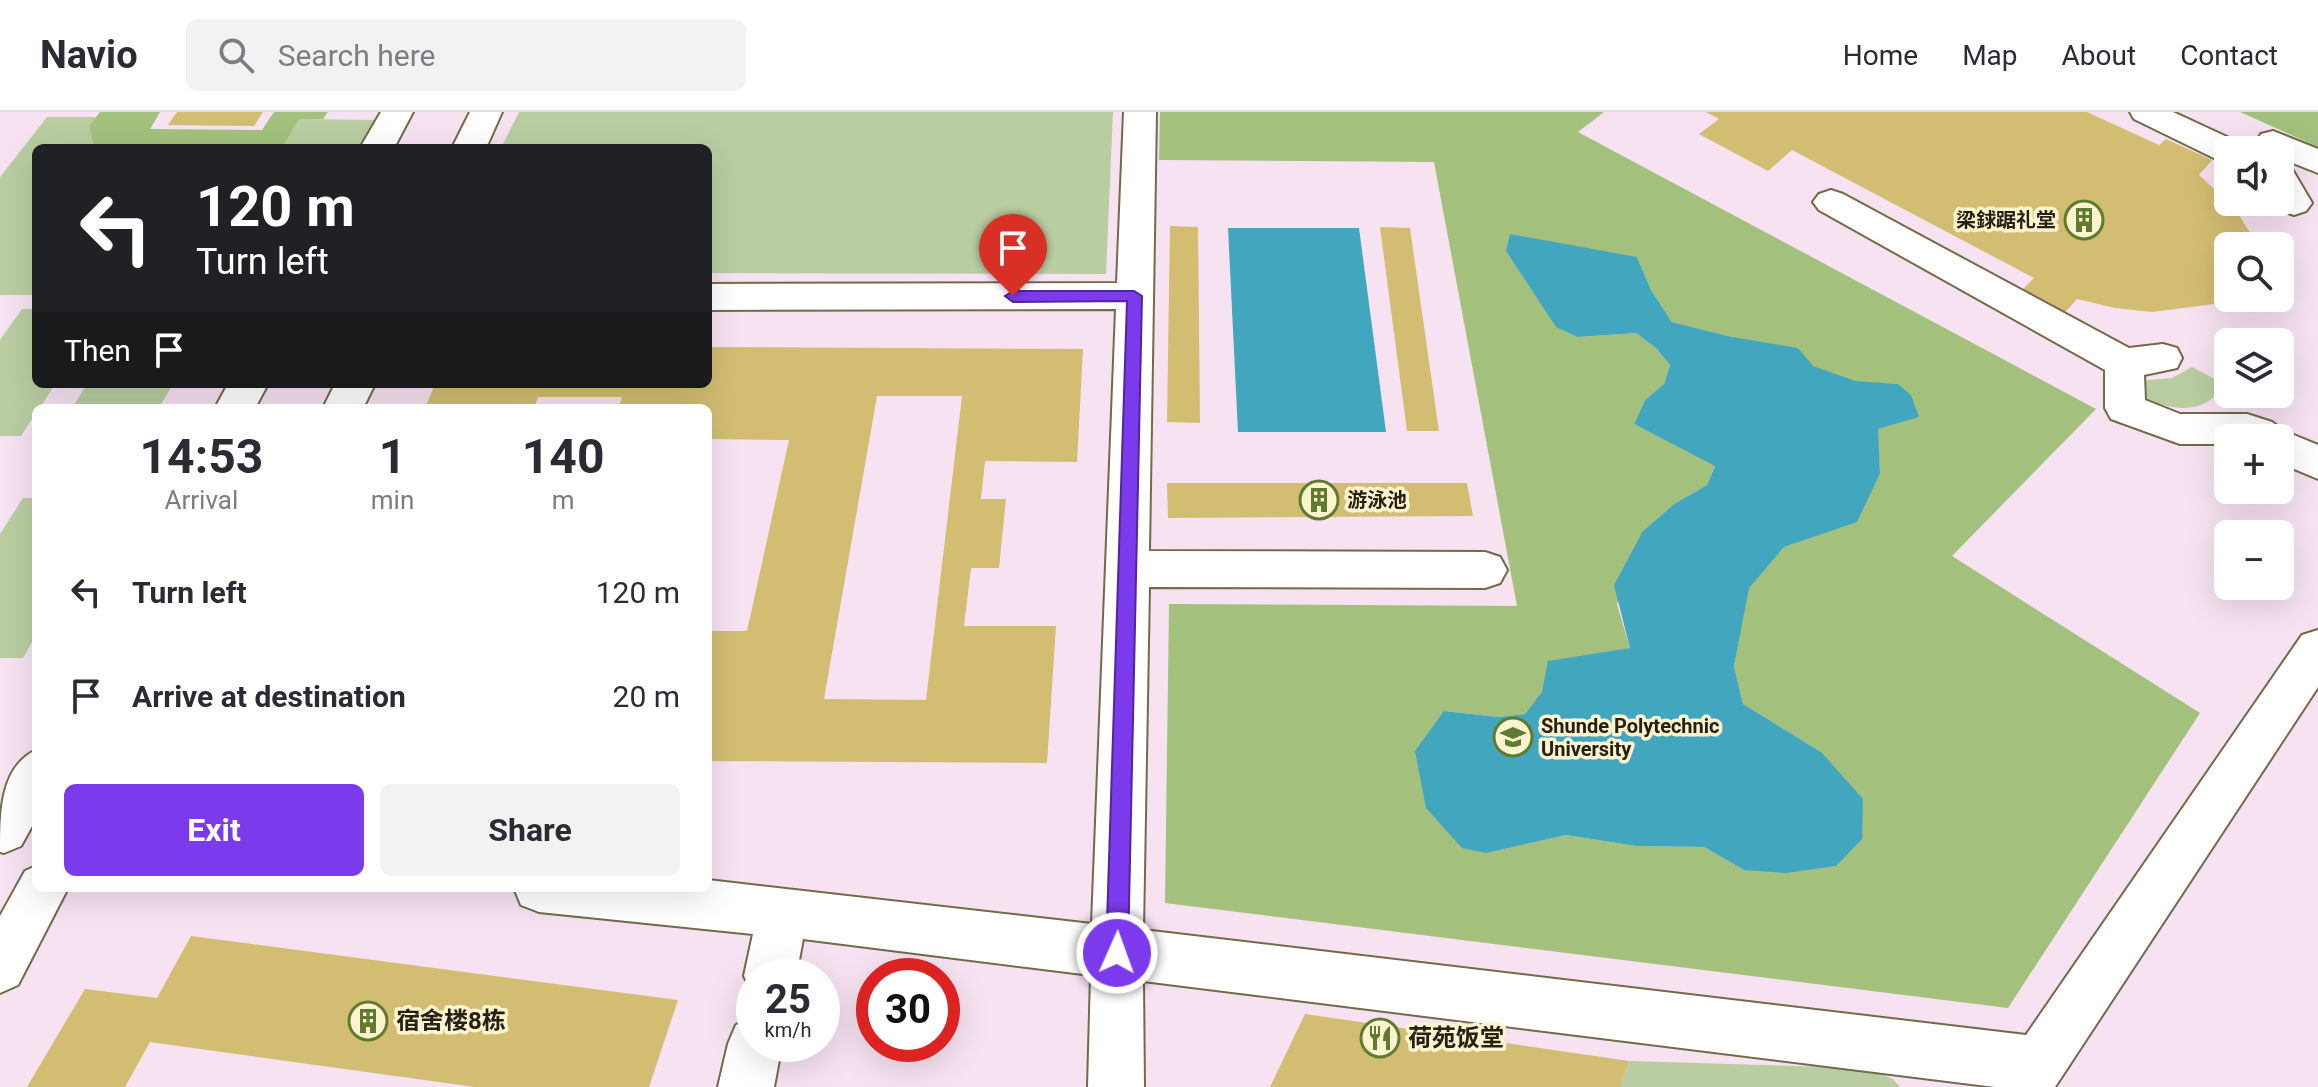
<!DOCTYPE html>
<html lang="en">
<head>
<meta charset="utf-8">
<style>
  :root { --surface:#fff; --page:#f2f2f3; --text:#2b2b33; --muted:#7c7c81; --line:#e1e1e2; --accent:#7c3aed }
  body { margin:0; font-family:Roboto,"Noto Sans SC",sans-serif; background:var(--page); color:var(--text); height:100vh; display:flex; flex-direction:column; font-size:30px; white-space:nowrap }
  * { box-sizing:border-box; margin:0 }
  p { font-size:26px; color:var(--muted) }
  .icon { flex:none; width:44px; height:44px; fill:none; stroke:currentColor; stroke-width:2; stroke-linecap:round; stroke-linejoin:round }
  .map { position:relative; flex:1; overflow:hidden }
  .panel { position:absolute; left:32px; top:292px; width:680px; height:488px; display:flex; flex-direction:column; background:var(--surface); border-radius:12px; box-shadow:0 8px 32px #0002 }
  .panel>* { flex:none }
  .hud { position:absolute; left:32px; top:32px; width:680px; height:244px; border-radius:12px; box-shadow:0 8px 32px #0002; background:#202124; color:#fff; overflow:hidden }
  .fabs { position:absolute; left:2214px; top:24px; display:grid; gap:16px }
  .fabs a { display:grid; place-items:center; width:80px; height:80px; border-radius:12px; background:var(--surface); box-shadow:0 8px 32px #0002; font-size:40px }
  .speed { position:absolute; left:736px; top:846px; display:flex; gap:16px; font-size:40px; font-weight:700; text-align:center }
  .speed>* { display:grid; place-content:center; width:104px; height:104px; border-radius:50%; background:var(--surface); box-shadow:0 8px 32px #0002; line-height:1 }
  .speed small { font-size:20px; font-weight:400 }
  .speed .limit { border:12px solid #d22; background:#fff; color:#111 }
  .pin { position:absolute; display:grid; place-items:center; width:68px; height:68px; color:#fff; margin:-82px -34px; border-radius:50% 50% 50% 0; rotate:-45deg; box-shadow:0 0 8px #0007 }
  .pin .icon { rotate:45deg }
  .me { position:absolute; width:88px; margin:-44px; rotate:2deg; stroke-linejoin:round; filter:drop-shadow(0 0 6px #0008) }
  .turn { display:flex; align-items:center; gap:28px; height:168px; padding:0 32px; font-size:36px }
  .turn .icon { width:104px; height:104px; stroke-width:2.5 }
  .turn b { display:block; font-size:56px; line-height:68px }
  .then { display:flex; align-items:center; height:76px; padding:0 32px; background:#0003; gap:16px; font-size:30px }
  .eta { display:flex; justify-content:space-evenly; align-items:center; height:136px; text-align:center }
  .eta b { font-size:48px; font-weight:700; line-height:56px }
  .button { display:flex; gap:16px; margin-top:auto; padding:16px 32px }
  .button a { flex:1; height:92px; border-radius:12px; background:var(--accent); color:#fff; font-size:32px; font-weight:700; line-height:92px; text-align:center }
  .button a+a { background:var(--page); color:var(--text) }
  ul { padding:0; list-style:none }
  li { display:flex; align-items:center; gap:24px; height:104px; padding:0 32px }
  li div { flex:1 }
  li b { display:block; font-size:30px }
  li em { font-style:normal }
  header { display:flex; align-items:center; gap:48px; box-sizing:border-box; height:112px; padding:0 40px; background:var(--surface); border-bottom:2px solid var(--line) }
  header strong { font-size:38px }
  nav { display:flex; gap:44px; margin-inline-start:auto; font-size:28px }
  .search { width:560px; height:72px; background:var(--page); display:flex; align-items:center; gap:20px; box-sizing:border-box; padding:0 28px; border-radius:12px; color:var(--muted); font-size:30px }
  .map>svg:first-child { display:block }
  .education { fill:#f6e2f1; fill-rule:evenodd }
  .green { fill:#b9cda1 }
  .forest { fill:#a3c17d; fill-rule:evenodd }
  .water { fill:#42a6bf }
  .building { fill:#d2bd72; fill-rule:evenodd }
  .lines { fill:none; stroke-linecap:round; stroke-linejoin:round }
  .minor-casing { stroke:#736a4a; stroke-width:4 }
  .minor { fill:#fff; fill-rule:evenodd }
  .route { fill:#7c3aed; stroke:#51269a; stroke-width:2 }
  .labels { text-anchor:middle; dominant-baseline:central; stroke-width:7; stroke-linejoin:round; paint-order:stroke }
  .poi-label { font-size:20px; font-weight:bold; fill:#252114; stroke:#fdf3cf; text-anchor:start }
  .near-poi-label { font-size:24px; font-weight:bold; fill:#252114; stroke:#fdf3cf; text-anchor:start }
</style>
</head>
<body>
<header>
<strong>Navio</strong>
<div class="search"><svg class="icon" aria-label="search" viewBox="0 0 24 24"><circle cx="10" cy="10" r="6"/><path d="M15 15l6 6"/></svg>Search here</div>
<nav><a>Home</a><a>Map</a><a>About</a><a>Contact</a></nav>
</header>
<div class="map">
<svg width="2318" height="975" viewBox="0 0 2318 975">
  <rect width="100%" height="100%" fill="#fdf3cf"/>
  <path class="education" d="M0 0H2318V975H0ZM36 36H708V272H36ZM2228 38H2280V90H2228ZM2228 134H2280V186H2228ZM2228 230H2280V282H2228ZM36 296H708V776H36ZM2228 326H2280V378H2228ZM2228 422H2280V474H2228ZM754 864H822V932H754ZM874 864H942V932H874Z"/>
  <g class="green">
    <path d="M519 0H1113L1106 162 708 161V36H501Z"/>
    <path d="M47 5H96L89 14 94 36H36V183H0V65Z"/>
    <path d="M299 7 376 8 360 36H282Z"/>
    <path d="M22 197H36V272H55L40 296H36V301L21 324H0V228Z"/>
    <path d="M2192 255 2226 273C2201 304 2177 298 2142 287L2137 269 2172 266Z"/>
    <path d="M87 272H173L159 296H72Z"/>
    <path d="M23 386H36V523L23 546H0V422Z"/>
    <path d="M1629 949 1865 956 1893 967 1900 975H1620Z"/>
  </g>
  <g class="forest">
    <path d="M100 0H160L150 17 262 18 274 0H328L323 7H299L282 36H94L89 14Z"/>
    <path d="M1160 0H1604L1578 20 2096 297 1952 444 2200 601 2008 896 1165 791 1169 492 1517 494 1434 50 1159 48ZM1506 139 1637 145 1651 178 1672 210 1732 225 1855 270 1898 272 1877 317 1880 362 1857 409 1784 435 1748 476 1734 554 1743 592 1821 640 1744 758 1704 735 1636 734 1566 723 1487 741 1444 599 1499 605 1525 602C1551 568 1589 545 1630 536L1617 492 1643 419 1674 392 1707 373 1715 353 1634 312 1645 288 1664 272 1670 253 1656 236 1636 221 1578 225 1540 190Z"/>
    <path d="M2240 0H2318V35Z"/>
  </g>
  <g class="water">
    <path d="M1228 116H1359L1386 320H1238Z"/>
    <path d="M1510 122 1637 145 1651 178 1672 210 1732 225 1798 236 1813 254 1855 269 1898 272 1911 283 1919 305 1878 317 1880 362 1857 410 1784 435 1749 476 1734 554 1743 592 1821 640 1863 687 1862 727 1836 754 1786 761 1744 758 1704 735 1636 734 1566 723 1487 741 1462 736 1426 696 1415 639 1444 599 1499 605 1525 602 1542 580 1548 549 1630 536 1614 473 1643 419 1674 392 1707 373 1715 354 1634 312 1645 288 1664 272 1670 253 1656 236 1636 221 1578 225 1556 215 1506 139Z"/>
  </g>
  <g class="building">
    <path d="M177 0H263L254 14 168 13Z"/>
    <path d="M1706 0H2087L2159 33 2166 27 2212 48 2199 63 2234 95 2250 121 2251 134H2228V185L2214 192 2152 200 2115 196 2077 187 2060 206 2017 183 2034 166 1792 38 1768 59 1699 22 1719 7Z"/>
    <path d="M1170 114 1198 115 1200 311 1167 310Z"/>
    <path d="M1380 115 1410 116 1439 319H1407Z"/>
    <path d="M708 235 1083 237 1077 350 985 349 981 387H1006L999 456H971L964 514H1056L1047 651 708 649V519H747L789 328 708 327V296H619L622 285H538L534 296H425L435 272H708ZM877 284H962L926 588 824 587Z"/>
    <path d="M1167 371H1467L1473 404 1168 406Z"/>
    <path d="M191 824 678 888 649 975H475L150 930 125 975H27L85 877 157 886Z"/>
    <path d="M1305 902 1629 949 1620 975H1270Z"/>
  </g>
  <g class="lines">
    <defs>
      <g id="minor">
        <path d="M381 0H413L394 36H360Z"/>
        <path d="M470 0H502L486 36H452Z"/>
        <path d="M1124 0H1156L1149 439 1485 440 1500 445 1507 458 1500 471 1485 476 1149 475 1143 818 2026 923 2302 523 2318 518V575L2055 975H1995L1143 869 1144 975H1088L1091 863 803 827 796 864H754V884L744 864 753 822 539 800 521 793 514 776H708V768L1092 812 1116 197 708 198V172L1117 171Z"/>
        <path d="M2130 0H2173L2240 31 2244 38H2228V50L2216 47 2134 7Z"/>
        <path d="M2273 19 2318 37V61L2280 46V38H2261L2256 30 2261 22Z"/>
        <path d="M2280 54 2292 57 2312 91 2306 99 2294 103 2282 99 2276 91 2280 90Z"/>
        <path d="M1831 78 1843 82 2129 236 2163 232 2177 236 2182 246 2177 256 2144 263 2145 288 2180 302H2247L2272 310 2284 319 2318 333V367L2280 351V326H2228V332H2180L2111 307 2105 296V258L1819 98 1813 90 1819 82Z"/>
        <path d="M228 272H268L255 296H215Z"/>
        <path d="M335 272H375L363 296H323Z"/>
        <path d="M36 638V707L21 734 4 741 0 740C0 701 0 655 36 638Z"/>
        <path d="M36 754V776H68L18 873 0 881V804L25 759Z"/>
        <path d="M754 905V932H782L774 975H718L728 932 736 913Z"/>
      </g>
    </defs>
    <use href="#minor" class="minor-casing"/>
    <use href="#minor" class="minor"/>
  </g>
  <path class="route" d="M1013 179H1134L1142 184 1128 841 1124 849 1117 852 1109 849 1106 841 1127 189 1013 190 1005 184Z"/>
  <defs>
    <symbol id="building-ring" viewBox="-11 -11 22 22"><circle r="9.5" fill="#fdf3cf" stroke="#5f7b2f" stroke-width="1.5"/><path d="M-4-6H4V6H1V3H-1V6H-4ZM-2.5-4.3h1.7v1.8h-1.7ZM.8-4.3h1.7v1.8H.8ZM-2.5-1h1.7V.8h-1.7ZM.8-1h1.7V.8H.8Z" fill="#5f7b2f"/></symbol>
    <symbol id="university-ring" viewBox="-11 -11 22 22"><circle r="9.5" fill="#fdf3cf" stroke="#5f7b2f" stroke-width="1.5"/><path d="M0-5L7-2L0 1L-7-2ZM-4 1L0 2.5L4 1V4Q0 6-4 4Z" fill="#5f7b2f"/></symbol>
    <symbol id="restaurant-ring" viewBox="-11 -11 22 22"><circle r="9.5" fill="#fdf3cf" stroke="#5f7b2f" stroke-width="1.5"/><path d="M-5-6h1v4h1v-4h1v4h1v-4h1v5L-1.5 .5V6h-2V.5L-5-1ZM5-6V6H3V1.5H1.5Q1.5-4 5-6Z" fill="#5f7b2f"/></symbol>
  </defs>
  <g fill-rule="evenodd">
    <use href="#building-ring" x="2062" y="86" width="44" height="44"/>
    <use href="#building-ring" x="1297" y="366" width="44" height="44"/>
    <use href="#university-ring" x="1491" y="603" width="44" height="44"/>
    <use href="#building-ring" x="346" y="887" width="44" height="44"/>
    <use href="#restaurant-ring" x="1358" y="904" width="44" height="44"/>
  </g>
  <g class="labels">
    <g class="poi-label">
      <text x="2056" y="108" text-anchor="end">梁銶踞礼堂</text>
      <text x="1347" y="388">游泳池</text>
      <text x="1541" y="614">Shunde Polytechnic<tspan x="1541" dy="23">University</tspan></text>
    </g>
    <g class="near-poi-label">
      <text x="396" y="909">宿舍楼8栋</text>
      <text x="1408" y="926">荷苑饭堂</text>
    </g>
  </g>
</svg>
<div class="fabs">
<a><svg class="icon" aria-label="sound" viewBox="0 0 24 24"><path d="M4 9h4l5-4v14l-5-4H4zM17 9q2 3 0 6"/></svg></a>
<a><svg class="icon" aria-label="search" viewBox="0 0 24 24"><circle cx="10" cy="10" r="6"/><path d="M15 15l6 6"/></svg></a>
<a><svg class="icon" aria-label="layers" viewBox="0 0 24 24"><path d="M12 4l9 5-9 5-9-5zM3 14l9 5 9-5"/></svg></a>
<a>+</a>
<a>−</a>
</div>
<div class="speed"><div>25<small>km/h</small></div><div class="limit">30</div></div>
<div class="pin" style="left:1013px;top:184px;background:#d93025"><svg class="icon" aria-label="arrive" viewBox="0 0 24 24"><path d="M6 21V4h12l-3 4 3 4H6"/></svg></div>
<svg class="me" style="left:1117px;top:841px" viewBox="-20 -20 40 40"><circle r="17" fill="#7c3aed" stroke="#fff" stroke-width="3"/><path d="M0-11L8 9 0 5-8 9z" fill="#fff"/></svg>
<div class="hud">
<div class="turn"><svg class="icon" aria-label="left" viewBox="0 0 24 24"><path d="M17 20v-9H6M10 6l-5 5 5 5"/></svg><div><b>120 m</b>Turn left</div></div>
<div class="then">Then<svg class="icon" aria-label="arrive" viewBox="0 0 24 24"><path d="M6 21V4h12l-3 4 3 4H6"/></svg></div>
</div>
<section class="panel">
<div class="eta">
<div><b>14:53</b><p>Arrival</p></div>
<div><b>1</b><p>min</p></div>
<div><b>140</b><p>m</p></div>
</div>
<ul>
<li><svg class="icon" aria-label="left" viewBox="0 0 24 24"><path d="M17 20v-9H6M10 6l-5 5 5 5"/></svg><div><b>Turn left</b></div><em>120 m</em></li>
<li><svg class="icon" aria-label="arrive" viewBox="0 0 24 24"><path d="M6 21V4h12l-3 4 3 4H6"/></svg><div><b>Arrive at destination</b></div><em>20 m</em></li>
</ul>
<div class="button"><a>Exit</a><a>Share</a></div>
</section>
</div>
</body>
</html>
